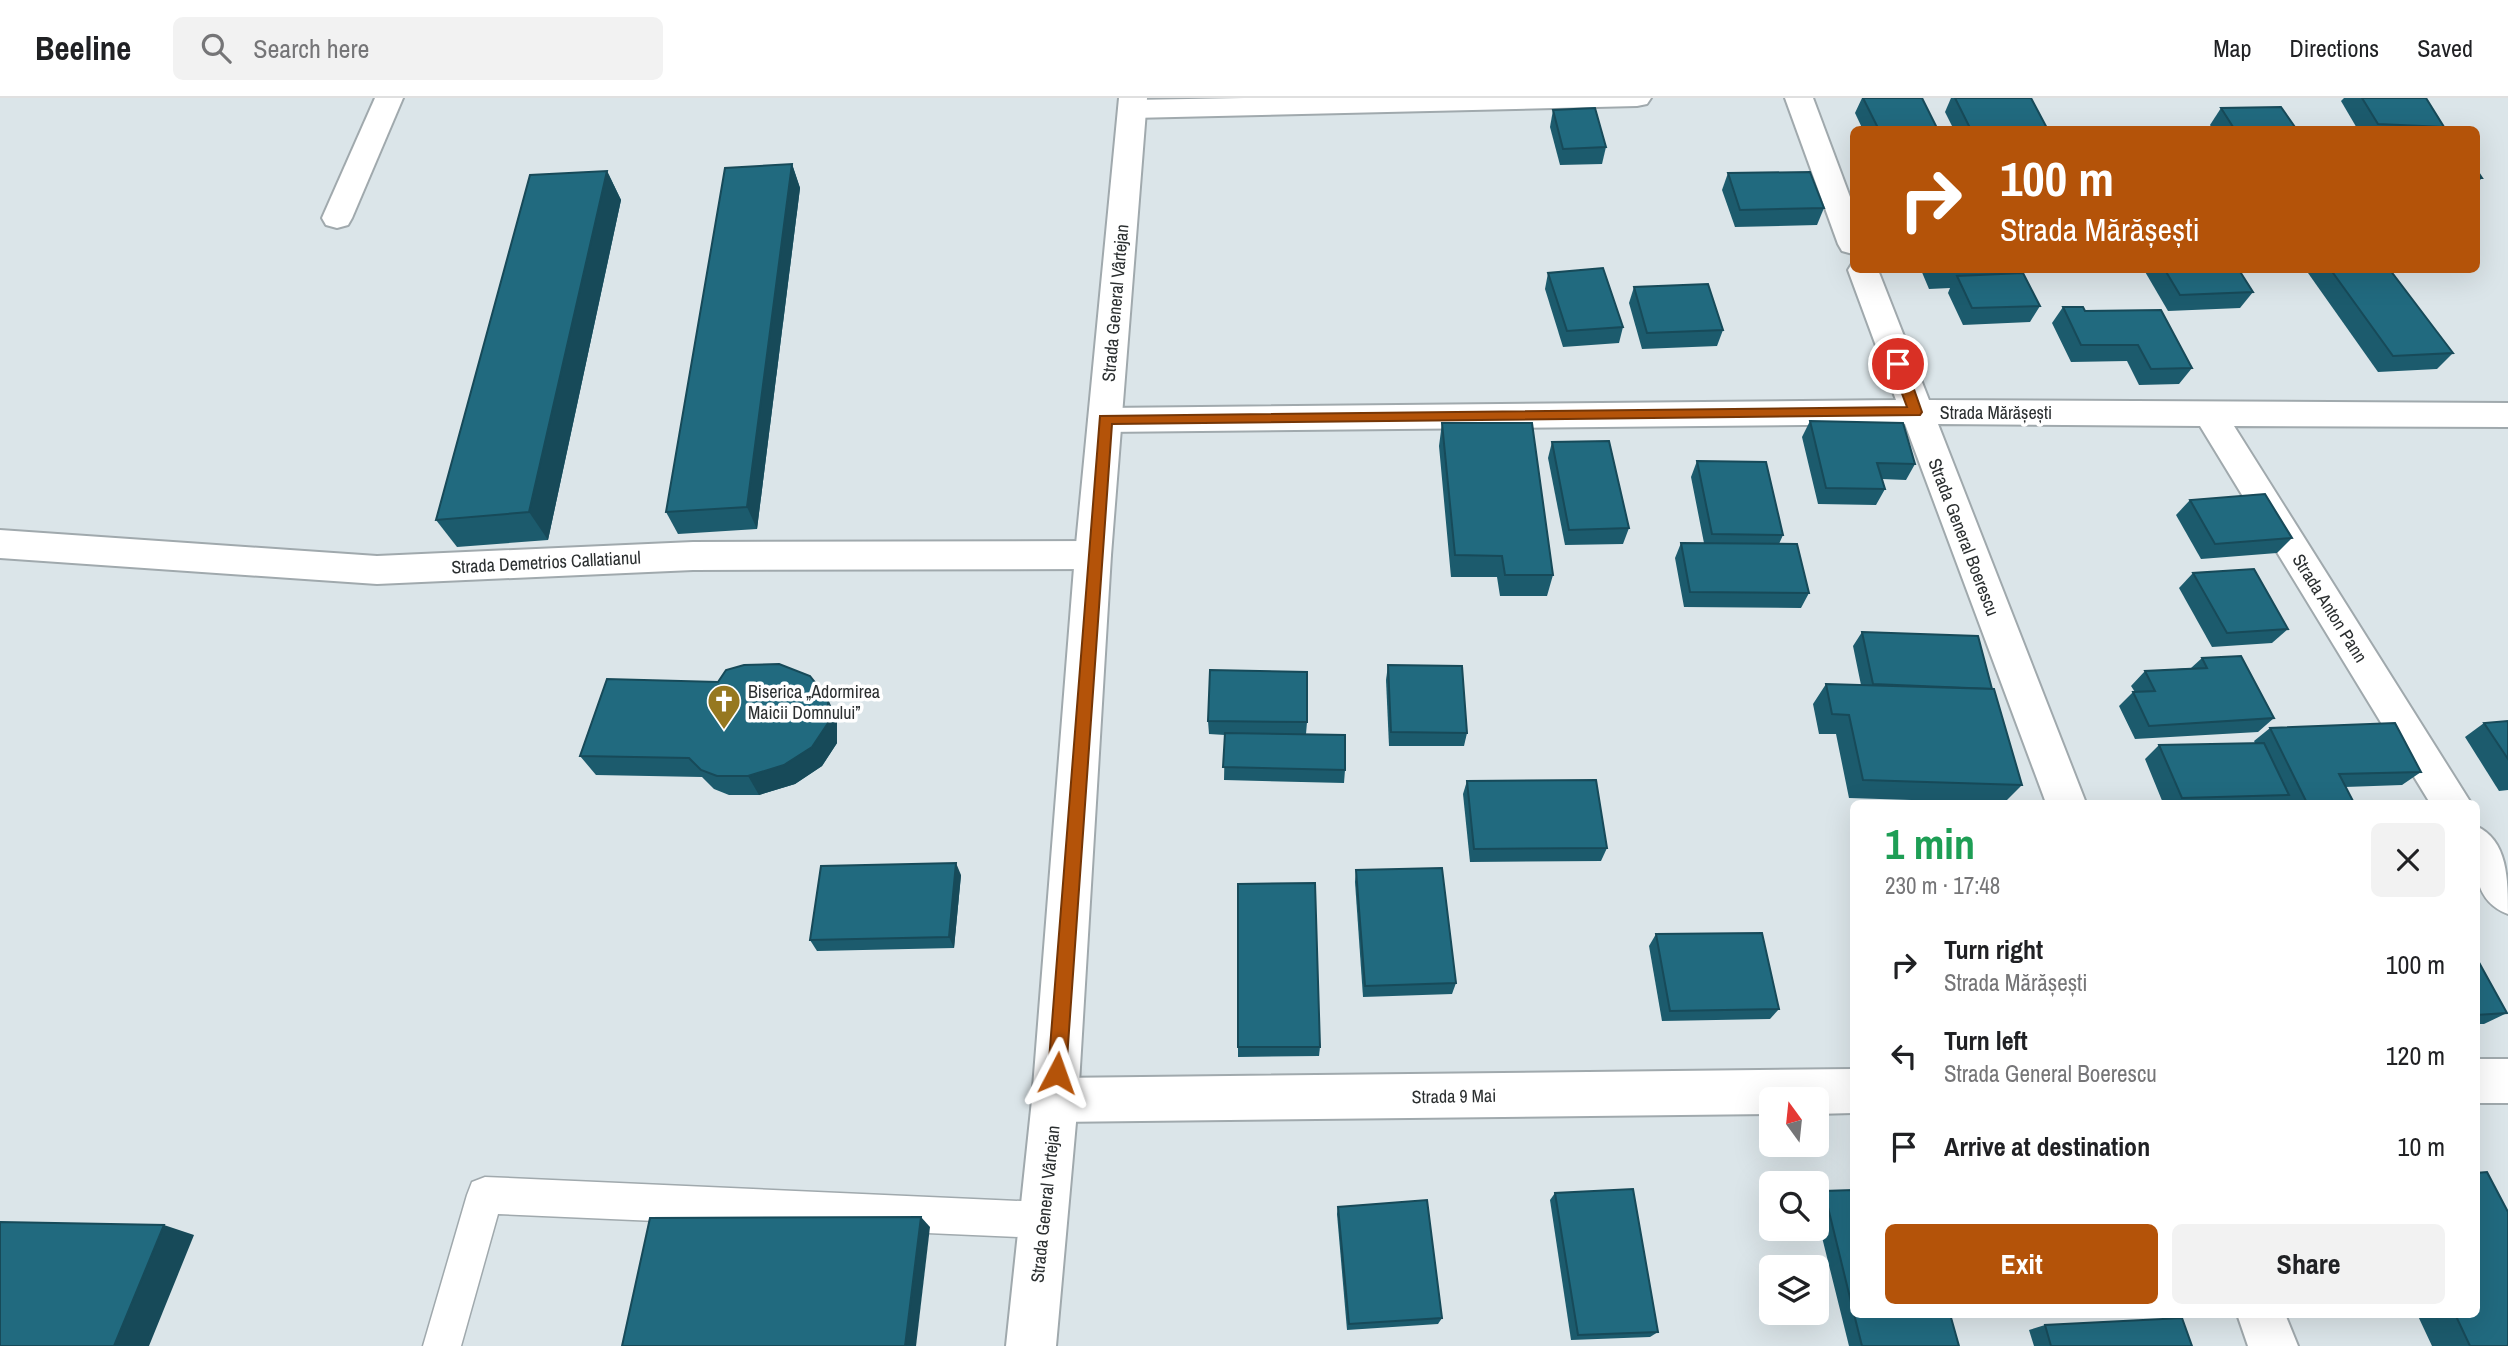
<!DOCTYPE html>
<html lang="en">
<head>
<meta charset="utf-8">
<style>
  :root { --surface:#fff; --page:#f2f2f2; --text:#202124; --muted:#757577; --line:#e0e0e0; --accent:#b45309 }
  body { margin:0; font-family:"Archivo Narrow",sans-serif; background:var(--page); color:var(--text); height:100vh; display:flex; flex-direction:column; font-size:26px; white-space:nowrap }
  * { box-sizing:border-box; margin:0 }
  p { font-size:23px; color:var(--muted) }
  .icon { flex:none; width:38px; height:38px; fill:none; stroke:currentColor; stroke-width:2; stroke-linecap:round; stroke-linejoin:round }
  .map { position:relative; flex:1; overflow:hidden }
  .panel { position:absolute; left:1850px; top:702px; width:630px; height:518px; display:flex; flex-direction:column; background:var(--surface); border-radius:10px; box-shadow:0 7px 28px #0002 }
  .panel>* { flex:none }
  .banner { position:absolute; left:1850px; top:28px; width:630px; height:147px; border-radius:10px; box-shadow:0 7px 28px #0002; background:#b45309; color:#fff; overflow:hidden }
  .needle { width:46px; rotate:345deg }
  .fabs { position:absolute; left:1759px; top:989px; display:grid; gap:14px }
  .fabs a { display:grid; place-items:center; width:70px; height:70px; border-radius:10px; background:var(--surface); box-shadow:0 7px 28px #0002; font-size:35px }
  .pin { position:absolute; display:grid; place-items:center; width:60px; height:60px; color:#fff; margin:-30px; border:4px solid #fff; border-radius:50%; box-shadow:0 2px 7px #0007 }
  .me { position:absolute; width:77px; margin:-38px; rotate:4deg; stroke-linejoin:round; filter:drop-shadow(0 0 5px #0008) }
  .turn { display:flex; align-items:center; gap:24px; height:147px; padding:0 35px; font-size:32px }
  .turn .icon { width:91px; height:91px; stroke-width:2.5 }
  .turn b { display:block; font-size:49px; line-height:60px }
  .round { display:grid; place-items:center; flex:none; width:74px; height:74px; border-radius:10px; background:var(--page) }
  .overview { display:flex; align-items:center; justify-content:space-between; height:119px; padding:0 35px }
  h1 { font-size:42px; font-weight:800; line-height:52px; color:#1e9e55 }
  .primary-button { display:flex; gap:14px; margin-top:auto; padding:14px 35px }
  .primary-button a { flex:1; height:80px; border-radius:10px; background:var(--accent); color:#fff; font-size:28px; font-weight:800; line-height:80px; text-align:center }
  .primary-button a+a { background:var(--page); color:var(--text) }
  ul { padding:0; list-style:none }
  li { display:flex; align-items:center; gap:21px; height:91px; padding:0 35px }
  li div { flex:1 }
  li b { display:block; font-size:26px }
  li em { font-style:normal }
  header { display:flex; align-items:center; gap:42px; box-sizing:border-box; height:98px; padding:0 35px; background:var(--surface); border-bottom:2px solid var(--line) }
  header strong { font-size:33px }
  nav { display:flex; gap:38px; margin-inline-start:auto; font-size:24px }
  .search { width:490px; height:63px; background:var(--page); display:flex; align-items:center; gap:18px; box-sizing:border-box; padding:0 24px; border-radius:10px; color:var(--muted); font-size:26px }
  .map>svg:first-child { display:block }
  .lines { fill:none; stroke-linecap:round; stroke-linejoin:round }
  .lane-casing { stroke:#a0a9ad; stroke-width:3 }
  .street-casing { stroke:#a0a9ad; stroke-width:4 }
  .secondary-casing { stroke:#a0a9ad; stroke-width:4 }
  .lane { fill:#fff; fill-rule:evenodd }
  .street { fill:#fff; fill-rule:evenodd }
  .secondary { fill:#fff; fill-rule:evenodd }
  .wall { fill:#1c5b6d }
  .shaded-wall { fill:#174a59 }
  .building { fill:#216a7f; stroke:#174a59; stroke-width:2 }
  .route { fill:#b45309; stroke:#753606; stroke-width:2 }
  .labels { text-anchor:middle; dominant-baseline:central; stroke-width:7; stroke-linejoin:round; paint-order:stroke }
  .street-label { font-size:18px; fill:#2b2f30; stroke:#fff }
  .poi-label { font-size:18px; fill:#2b2f30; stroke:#fff; text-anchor:start }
</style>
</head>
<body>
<header>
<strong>Beeline</strong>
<div class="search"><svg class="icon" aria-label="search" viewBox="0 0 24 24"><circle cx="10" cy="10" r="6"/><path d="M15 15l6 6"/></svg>Search here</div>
<nav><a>Map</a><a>Directions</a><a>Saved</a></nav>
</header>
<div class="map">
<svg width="2508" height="1248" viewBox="0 0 2508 1248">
  <rect width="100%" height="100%" fill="#dbe5e9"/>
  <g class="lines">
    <defs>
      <path id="lane" d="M485 1079 1042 1104 1055 1109 1060 1122 1055 1135 1042 1140 498 1116 461 1248H423L467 1097 472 1084Z"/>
      <g id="street">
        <path d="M375 0H403L352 120 348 127 337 130 326 127 322 120Z"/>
        <path d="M1244 0H1651L1647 6 1637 8 1132 20 1122 17 1118 11 1122 5 1132 2Z"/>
        <path d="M1785 0H1813L1853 107V156L1842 153 1838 146Z"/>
        <path d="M1853 164V172H1878L1929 302 2508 305V329L2234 328 2471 705H2430L2200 328 1938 326 2086 705H2046L1905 326 1105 334 1093 331 1088 322 1093 313 1105 310 1896 302 1848 172Z"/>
        <path d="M0 432 377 458 693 444 1093 443 1106 447 1111 457 1106 467 1093 471 693 472 377 486 0 460Z"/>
        <path d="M2476 728C2508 742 2508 782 2508 816 2469 801 2476 762 2476 728Z"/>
        <rect x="2476" y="961" width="32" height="44"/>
        <path d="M1853 971V1015L1816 1016V1001H1771V1016L1055 1024 1039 1018 1032 1002 1039 986 1055 980Z"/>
        <path d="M2237 1216H2285L2298 1248H2248Z"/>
      </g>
      <path id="secondary" d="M1119 0H1147L1111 457 1078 1002 1056 1248H1006L1032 1002 1075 457Z"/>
    </defs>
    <use href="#lane" class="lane-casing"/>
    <use href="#street" class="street-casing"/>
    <use href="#secondary" class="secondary-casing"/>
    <use href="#lane" class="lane"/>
    <use href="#street" class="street"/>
    <use href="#secondary" class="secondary"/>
  </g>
  <g class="wall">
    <path d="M1862 0H1922L1938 32H1863L1855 15Z"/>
    <path d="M1951 0H2031L2048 32H1954L1945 14Z"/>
    <path d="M2344 0H2426L2444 29 2442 32H2358L2341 3Z"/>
    <path d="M2221 10 2297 32H2213L2210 27Z"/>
    <path d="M1553 12 1606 49 1602 66 1560 67 1550 29Z"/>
    <path d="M792 66 800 90 757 431 678 436 666 414Z"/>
    <path d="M2476 71 2482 80 2476 86Z"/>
    <path d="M607 73 621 102 548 442 457 449 436 422Z"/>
    <path d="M1728 75 1824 110 1817 127 1735 129 1722 92Z"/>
    <path d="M1921 172H2012L2010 176 2040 208 2030 224 1963 227 1948 195 1950 190 1929 191Z"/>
    <path d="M2144 172H2239L2253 194 2240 210 2168 213Z"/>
    <path d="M2311 172H2390L2453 255 2437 271 2378 274 2308 175Z"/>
    <path d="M1548 175 1623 229 1619 245 1563 249 1545 191Z"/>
    <path d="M1634 189 1723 232 1717 248 1642 251 1629 205Z"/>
    <path d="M2063 209 2085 213 2192 270 2179 286 2139 287 2127 263 2071 264 2052 225Z"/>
    <path d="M1810 323 1915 366 1906 382 1882 381 1885 391 1876 407 1818 406 1802 339Z"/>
    <path d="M1442 325 1553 477 1547 498H1500L1497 479H1451L1439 348Z"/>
    <path d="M1552 344 1629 430 1623 446 1565 447 1548 360Z"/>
    <path d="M1697 363 1783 437 1779 446 1809 495 1801 510 1684 509 1675 460 1681 445H1704L1691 379Z"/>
    <path d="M2190 402 2292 440 2277 455 2201 461 2176 417Z"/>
    <path d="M2193 475 2288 531 2272 545 2212 549 2179 490Z"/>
    <path d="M1862 534 1992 591 2022 687 2004 705 1849 700 1836 636H1819L1813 606 1826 586 1861 587 1853 548Z"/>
    <path d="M2202 560 2274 620 2258 634 2135 641 2119 608 2133 594H2135L2131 588 2145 573 2191 570Z"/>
    <path d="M1388 567 1467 635 1464 648H1389L1386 582Z"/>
    <path d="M837 621V645L822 668 795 686 759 697H729L714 691 702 679 596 677 580 658Z"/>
    <path d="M1208 623 1307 624 1306 636 1345 672 1344 685 1224 682 1225 637 1209 636Z"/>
    <path d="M2508 623V692L2499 693 2465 639 2484 625Z"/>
    <path d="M2270 630 2421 674 2402 687 2345 689 2354 705H2284L2283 702 2279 705H2163L2145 661 2159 647 2255 645 2254 643Z"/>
    <path d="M1467 683 1607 750 1601 763 1470 764 1463 696Z"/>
    <path d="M1356 772 1456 885 1452 896 1363 899 1355 784Z"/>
    <path d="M961 777 954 850 817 853 810 842Z"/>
    <path d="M1656 836 1779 911 1770 921 1662 923 1649 848Z"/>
    <path d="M2476 859 2507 915 2484 926H2476Z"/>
    <path d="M1238 949H1320L1319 958 1238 959Z"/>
    <path d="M1853 1092V1216H1950L1959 1248H1849L1816 1115V1098L1824 1093Z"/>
    <path d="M1555 1095 1658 1234 1650 1239 1571 1242 1550 1102Z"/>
    <path d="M1338 1109 1442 1220 1438 1226 1347 1232 1337 1116Z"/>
    <path d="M2417 1216H2476L2508 1248H2432Z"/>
    <path d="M2045 1227 2192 1248H2034L2029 1232Z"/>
  </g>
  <g class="shaded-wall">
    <path d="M792 66 800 90 757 431 747 409Z"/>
    <path d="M607 73 621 102 548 442 529 414Z"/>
    <path d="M828 601 837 621V645L822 668 795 686 759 697 748 678Z"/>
    <path d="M956 765 961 777 954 850 949 839Z"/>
    <path d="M921 1119 930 1129 916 1248H905Z"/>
    <path d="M164 1127 194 1137 149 1248H114Z"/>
  </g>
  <g class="building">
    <path d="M1863 0H1922L1938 32H1879Z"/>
    <path d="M1955 0H2031L2048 32H1971Z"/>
    <path d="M2362 0H2426L2444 29 2378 26Z"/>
    <path d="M2281 9 2297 32H2235L2221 10Z"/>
    <path d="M1595 10 1606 49 1563 51 1553 12Z"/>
    <path d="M792 66 747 409 666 414 725 70Z"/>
    <path d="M2476 71 2482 80H2476Z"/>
    <path d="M607 73 529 414 436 422 530 77Z"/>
    <path d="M1810 74 1824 110 1740 112 1728 75Z"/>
    <path d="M1603 170 1623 229 1567 233 1548 175Z"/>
    <path d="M1937 172H2012L1938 174Z"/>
    <path d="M2165 172H2239L2253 194 2180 197Z"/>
    <path d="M2331 172H2390L2453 255 2393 258Z"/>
    <path d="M2023 175 2040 208 1972 210 1957 178Z"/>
    <path d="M1708 186 1723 232 1647 235 1634 189Z"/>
    <path d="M2063 209H2083L2085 213 2161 212 2192 270 2151 271 2138 247H2081Z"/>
    <path d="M1810 323 1903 325 1915 366 1877 365 1885 391 1826 390Z"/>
    <path d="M1442 325H1532L1553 477H1505L1502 458 1455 457Z"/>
    <path d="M1609 343 1629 430 1569 432 1552 344Z"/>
    <path d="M1697 363 1766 364 1783 437 1712 436Z"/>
    <path d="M2265 396 2292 440 2215 446 2190 402Z"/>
    <path d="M1681 445 1797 446 1809 495 1690 494Z"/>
    <path d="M2254 471 2288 531 2227 535 2193 475Z"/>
    <path d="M1862 534 1978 538 1992 591 1873 586Z"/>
    <path d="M2241 558 2274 620 2149 628 2133 594 2155 593 2145 573 2207 570 2202 560Z"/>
    <path d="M779 566 810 578 828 601V625L812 649 784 667 748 678H717L701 672 689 660 580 658 607 581 718 584 726 572 744 567Z"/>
    <path d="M1388 567 1462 568 1467 635 1391 634Z"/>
    <path d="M1210 572 1307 574V624L1208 623Z"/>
    <path d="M1826 586 1994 591 2022 687 1863 682 1849 617 1832 616Z"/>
    <path d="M2508 623V661L2484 625Z"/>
    <path d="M2395 625 2421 674 2339 676 2354 705H2307L2270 630Z"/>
    <path d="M1225 635 1345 637V672L1223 669Z"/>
    <path d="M2264 645 2289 697 2182 700 2159 647Z"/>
    <path d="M1596 682 1607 750 1474 751 1467 683Z"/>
    <path d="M956 765 949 839 810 842 821 768Z"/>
    <path d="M1442 770 1456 885 1365 888 1356 772Z"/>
    <path d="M1315 785 1320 949H1238V786Z"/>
    <path d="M1762 835 1779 911 1670 913 1656 836Z"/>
    <path d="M2476 859 2507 915 2476 917Z"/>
    <path d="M2487 1074 2508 1114V1248H2470L2455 1216H2476V1075Z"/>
    <path d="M1633 1091 1658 1234 1578 1237 1555 1095Z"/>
    <path d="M1853 1092V1212L1824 1093Z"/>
    <path d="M1427 1102 1442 1220 1349 1226 1338 1109Z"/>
    <path d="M921 1119 905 1248H622L650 1120Z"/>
    <path d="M0 1124 164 1127 114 1248H0Z"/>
    <path d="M1854 1216H1950L1959 1248H1862Z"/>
    <path d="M2182 1220 2192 1248H2051L2045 1227Z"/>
  </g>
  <path class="route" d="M1898 261 1905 266 1922 314 1920 317 1112 326 1066 975 1064 981 1057 984 1051 981 1048 975 1100 318 1907 309 1891 266Z"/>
  <defs>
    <symbol id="church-pin" viewBox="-11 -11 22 30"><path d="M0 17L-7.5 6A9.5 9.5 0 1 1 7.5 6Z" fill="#967820" stroke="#fff"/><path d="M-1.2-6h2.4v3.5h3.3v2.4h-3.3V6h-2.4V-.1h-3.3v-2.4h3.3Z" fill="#fff"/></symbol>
  </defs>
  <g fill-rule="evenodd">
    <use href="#church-pin" x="705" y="584" width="38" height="52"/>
  </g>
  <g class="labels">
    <g class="street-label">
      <text transform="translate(1115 205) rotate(-85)">Strada General Vârtejan</text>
      <text x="1996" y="314">Strada Mărășești</text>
      <text transform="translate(1964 439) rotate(69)">Strada General Boerescu</text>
      <text transform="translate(546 464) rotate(-3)">Strada Demetrios Callatianul</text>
      <text transform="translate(2330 510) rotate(58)">Strada Anton Pann</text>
      <text transform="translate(1454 998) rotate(-1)">Strada 9 Mai</text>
      <text transform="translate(1045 1106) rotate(-84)">Strada General Vârtejan</text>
    </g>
    <g class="poi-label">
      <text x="748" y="593">Biserica „Adormirea<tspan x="748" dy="21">Maicii Domnului”</tspan></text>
    </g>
  </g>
</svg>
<div class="fabs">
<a><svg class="needle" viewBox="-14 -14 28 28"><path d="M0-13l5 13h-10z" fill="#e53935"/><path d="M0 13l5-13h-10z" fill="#757577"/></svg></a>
<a><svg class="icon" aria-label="search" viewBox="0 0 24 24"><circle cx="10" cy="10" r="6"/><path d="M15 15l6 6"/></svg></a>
<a><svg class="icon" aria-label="layers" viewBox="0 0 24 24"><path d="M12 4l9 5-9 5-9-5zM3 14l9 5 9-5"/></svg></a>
</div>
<div class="pin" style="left:1898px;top:266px;background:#d93025"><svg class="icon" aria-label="arrive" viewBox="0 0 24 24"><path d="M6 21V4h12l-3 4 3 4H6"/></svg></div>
<svg class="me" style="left:1057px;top:975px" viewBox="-20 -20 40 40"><path d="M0-17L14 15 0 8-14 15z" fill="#b45309" stroke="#fff" stroke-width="4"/></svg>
<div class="banner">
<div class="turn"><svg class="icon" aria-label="right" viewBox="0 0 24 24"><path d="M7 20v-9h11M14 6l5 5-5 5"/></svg><div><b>100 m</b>Strada Mărășești</div></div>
</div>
<section class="panel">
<div class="overview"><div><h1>1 min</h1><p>230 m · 17:48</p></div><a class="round"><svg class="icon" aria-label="close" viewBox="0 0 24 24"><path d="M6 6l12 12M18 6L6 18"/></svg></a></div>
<ul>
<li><svg class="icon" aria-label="right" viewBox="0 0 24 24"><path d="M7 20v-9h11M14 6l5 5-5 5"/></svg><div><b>Turn right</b><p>Strada Mărășești</p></div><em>100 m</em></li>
<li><svg class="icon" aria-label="left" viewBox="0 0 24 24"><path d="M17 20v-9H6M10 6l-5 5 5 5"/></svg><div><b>Turn left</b><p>Strada General Boerescu</p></div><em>120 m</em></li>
<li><svg class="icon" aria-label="arrive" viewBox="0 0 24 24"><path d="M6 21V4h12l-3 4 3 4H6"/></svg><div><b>Arrive at destination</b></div><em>10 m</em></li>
</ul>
<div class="primary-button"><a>Exit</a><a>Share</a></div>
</section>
</div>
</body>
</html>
